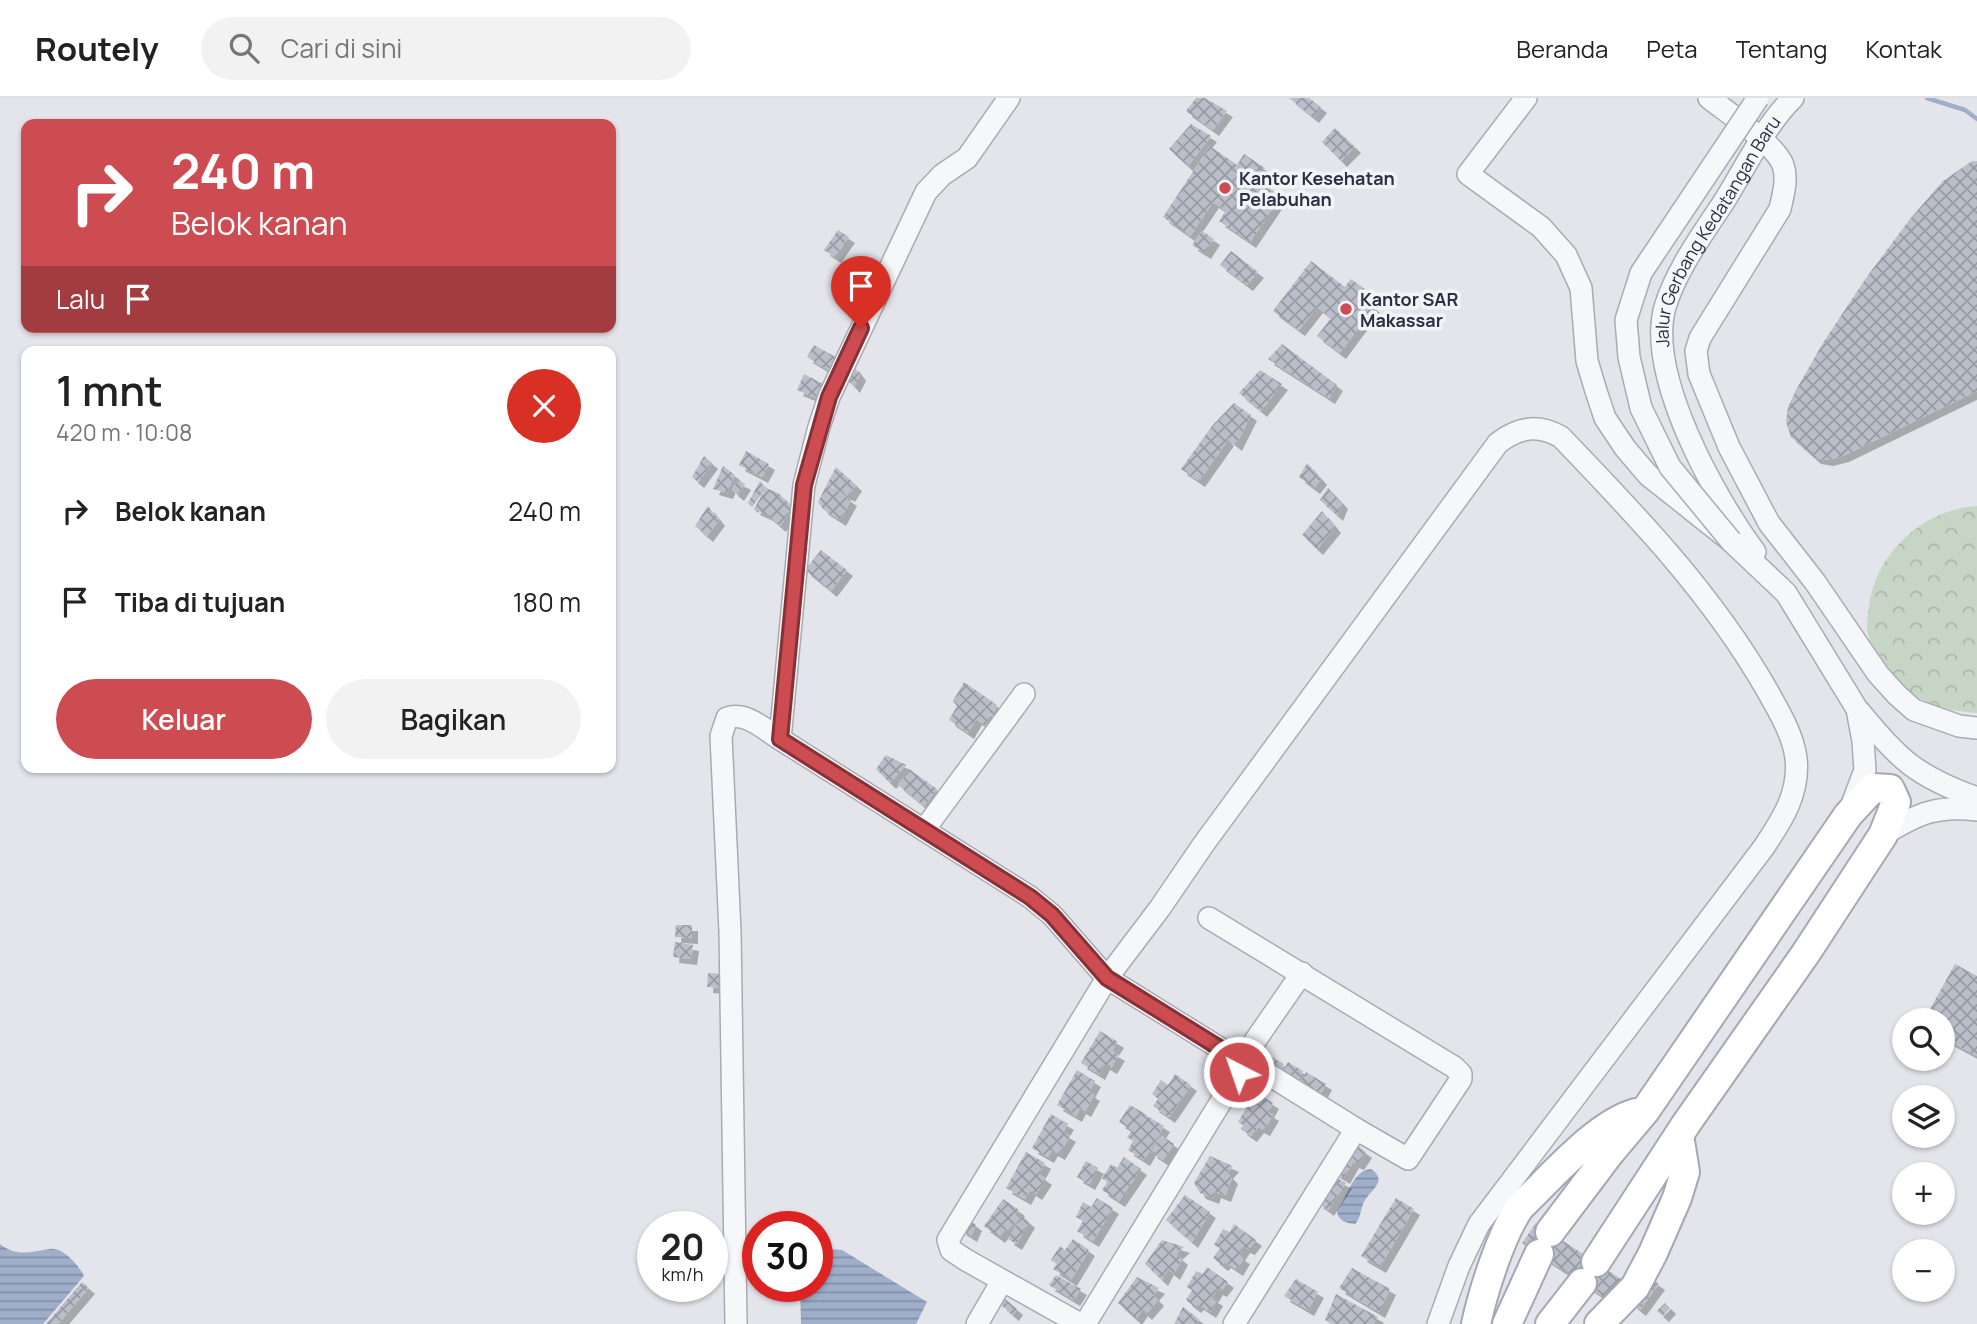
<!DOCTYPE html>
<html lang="id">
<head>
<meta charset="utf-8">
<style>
  :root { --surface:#fff; --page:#f2f2f2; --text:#222; --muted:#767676; --line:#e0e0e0; --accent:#cc4c52 }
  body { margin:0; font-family:Manrope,sans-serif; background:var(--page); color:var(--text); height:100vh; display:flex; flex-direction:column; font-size:26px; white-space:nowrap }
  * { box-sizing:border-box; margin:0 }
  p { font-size:23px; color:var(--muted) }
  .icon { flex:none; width:38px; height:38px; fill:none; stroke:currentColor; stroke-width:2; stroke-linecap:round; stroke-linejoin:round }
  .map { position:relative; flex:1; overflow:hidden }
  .sheet { position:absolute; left:21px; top:248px; width:595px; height:427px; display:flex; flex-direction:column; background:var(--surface); border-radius:14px; box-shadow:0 2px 5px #0004 }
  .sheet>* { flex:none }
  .banner { position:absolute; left:21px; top:21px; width:595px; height:214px; border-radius:14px; box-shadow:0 2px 5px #0004; background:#cc4c52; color:#fff; overflow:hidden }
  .tools { position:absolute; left:1892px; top:910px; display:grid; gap:14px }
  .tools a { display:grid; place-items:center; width:63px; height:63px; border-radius:50%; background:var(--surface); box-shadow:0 2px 5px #0004; font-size:35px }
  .speed { position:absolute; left:637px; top:1113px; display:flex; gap:14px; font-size:35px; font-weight:700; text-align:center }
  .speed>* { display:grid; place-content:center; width:91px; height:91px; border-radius:50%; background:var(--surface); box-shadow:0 2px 5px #0004; line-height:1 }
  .speed small { font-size:18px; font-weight:400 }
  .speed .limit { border:10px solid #d22; background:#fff; color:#111 }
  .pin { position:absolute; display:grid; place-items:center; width:60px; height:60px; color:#fff; margin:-72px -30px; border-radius:50% 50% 50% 0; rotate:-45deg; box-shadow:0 0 7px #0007 }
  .pin .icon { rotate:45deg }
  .me { position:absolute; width:77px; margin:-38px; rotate:319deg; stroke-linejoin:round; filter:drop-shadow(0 0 5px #0008) }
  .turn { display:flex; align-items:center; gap:24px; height:147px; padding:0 35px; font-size:32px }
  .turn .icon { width:91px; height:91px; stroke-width:2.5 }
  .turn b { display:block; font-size:49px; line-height:60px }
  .then { display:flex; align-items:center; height:66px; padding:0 35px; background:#0003; gap:14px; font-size:26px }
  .round { display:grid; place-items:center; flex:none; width:74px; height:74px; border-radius:37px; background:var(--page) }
  .head { display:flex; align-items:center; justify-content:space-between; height:119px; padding:0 35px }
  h1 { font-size:42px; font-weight:600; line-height:52px }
  .button { display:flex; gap:14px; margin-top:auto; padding:14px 35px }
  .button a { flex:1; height:80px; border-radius:42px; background:var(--accent); color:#fff; font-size:28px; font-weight:600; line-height:80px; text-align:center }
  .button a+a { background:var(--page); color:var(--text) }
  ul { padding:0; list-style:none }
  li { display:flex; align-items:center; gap:21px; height:91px; padding:0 35px }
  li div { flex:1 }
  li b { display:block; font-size:26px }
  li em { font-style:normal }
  header { display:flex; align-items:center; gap:42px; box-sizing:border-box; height:98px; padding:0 35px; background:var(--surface); border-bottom:2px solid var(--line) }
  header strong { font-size:33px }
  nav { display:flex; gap:38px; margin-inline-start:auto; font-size:24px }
  .search { width:490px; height:63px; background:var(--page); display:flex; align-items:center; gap:18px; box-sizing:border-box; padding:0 24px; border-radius:38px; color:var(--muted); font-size:26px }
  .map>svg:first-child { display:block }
  .park { fill:url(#park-crowns) }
  .water { fill:url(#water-rules) }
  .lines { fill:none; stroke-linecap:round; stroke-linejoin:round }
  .stream { stroke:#9fafca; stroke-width:4.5 }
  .building { fill:url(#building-cross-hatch); filter:url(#shadow) }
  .minor-casing { stroke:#a8abb5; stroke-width:24 }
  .major-casing { stroke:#a3a8b6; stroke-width:32 }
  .minor { stroke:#f6f7f9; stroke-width:21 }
  .major { stroke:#fff; stroke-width:28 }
  .minor-bridge-casing { stroke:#a8abb5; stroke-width:24; stroke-linecap:butt }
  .minor-bridge { stroke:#f6f7f9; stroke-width:21 }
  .route-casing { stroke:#853135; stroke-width:18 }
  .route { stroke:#cc4c52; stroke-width:12 }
  .poi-dot { fill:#cc4c52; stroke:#f3f4f8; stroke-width:2.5 }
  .labels { text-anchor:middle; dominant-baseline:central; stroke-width:7; stroke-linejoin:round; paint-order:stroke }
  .poi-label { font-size:18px; font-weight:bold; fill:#2b3143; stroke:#f3f4f8; text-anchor:start }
  .street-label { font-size:18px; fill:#2b3143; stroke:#f3f4f8 }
</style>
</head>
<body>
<header>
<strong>Routely</strong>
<div class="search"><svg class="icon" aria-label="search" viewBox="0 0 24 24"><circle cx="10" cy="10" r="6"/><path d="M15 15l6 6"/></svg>Cari di sini</div>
<nav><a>Beranda</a><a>Peta</a><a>Tentang</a><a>Kontak</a></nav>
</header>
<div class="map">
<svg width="1977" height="1226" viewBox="0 0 1977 1226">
  <defs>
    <pattern id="park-crowns" width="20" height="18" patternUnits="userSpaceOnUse" patternTransform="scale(1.75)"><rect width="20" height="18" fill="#c7d5c4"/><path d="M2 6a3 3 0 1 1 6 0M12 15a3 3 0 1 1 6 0" fill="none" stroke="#abb7aa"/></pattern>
    <pattern id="water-rules" width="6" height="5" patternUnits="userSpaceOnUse" patternTransform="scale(1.75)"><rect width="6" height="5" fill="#9fafca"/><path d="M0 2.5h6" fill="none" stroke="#828fa6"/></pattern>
    <pattern id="building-cross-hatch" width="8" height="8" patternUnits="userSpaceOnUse" patternTransform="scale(1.75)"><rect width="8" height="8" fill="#babec8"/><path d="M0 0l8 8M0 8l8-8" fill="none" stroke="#979ba4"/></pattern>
    <filter id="shadow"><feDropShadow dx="6" dy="6" stdDeviation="0" flood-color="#0004"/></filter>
  </defs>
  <rect width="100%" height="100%" fill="#e3e5eb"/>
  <path class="park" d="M1977 408V615C1932 612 1905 599 1881 559 1877 552 1869 544 1868 536 1866 528 1868 518 1869 509 1875 456 1923 411 1977 408Z"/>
  <g class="water">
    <path d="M1371 1071C1389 1083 1370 1092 1364 1104 1360 1112 1361 1120 1355 1126 1346 1125 1338 1123 1337 1113 1347 1099 1353 1072 1371 1071Z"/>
    <path d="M0 1146C16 1159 31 1154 49 1151 62 1148 79 1167 84 1178L43 1226H0Z"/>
    <path d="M826 1151 842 1152 927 1204 916 1226H801L800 1188H817V1156Z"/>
  </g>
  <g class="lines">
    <path class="stream" d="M1927 0 1965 12 1977 21"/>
  </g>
  <g class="building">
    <path d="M1196 0H1205L1227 13 1213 32 1186 13Z"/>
    <path d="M1289 0H1309L1321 9 1313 19Z"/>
    <path d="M1191 26 1211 38 1188 68 1169 51Z"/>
    <path d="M1335 30 1355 49 1341 63 1322 44Z"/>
    <path d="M1210 48 1237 67 1244 56 1265 70 1257 82 1281 98 1250 144 1219 123 1226 113 1213 104 1190 138 1163 119Z"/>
    <path d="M1972 63H1977V293L1843 358 1827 362 1815 360 1791 339 1786 324 1788 309 1796 292 1823 245 1866 180 1910 121 1943 83Z"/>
    <path d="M838 132 849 139 835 159 824 152Z"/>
    <path d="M1202 133 1214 141 1205 155 1192 147Z"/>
    <path d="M1231 153 1258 174 1247 187 1220 167Z"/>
    <path d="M1311 163 1345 189 1351 181 1365 191 1360 197 1374 209 1340 255 1317 238 1331 220 1317 209 1299 232 1273 213Z"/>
    <path d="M1282 246 1337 287 1329 300 1268 261Z"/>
    <path d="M814 247 841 262 833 275 807 259Z"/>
    <path d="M853 267 860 277 854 289 842 276Z"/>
    <path d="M1260 272 1282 286 1261 313 1239 295Z"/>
    <path d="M804 276 827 288 821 302 797 292Z"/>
    <path d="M1234 305 1251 317 1236 347 1222 336 1228 342 1199 383 1181 371 1212 328Z"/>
    <path d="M746 353 769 366 762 379 739 367Z"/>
    <path d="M704 358 712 365 698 384 692 379Z"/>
    <path d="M1307 365 1321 381 1314 390 1299 379Z"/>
    <path d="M723 368 735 377 727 395 713 391Z"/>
    <path d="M836 369 856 387 849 398 827 386Z"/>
    <path d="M737 382 745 386 738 397 732 392Z"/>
    <path d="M760 383 766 390 752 409 748 405Z"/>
    <path d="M827 386 851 402 840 422 823 411 818 404Z"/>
    <path d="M766 390 778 395 793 409 780 428 767 417 754 411Z"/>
    <path d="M1328 390 1342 405 1337 417 1320 402Z"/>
    <path d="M708 408 719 422 707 438 695 428Z"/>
    <path d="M1322 413 1335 429 1317 451 1302 437Z"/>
    <path d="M821 452 847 472 831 493 805 472Z"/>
    <path d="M964 584 997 607 993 616 980 607 990 616 986 628 976 621 968 635 949 622 957 608 953 603Z"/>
    <path d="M886 657 906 667 890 685 876 671Z"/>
    <path d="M909 671 937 691 924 708 898 687Z"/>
    <path d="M676 827H692V840L675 839Z"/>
    <path d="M675 844 693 847 691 861 673 859Z"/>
    <path d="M1955 866 1977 878V958L1942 939V922H1924Z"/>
    <path d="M708 875 722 876 721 890 707 889Z"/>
    <path d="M1100 933 1118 944 1112 953 1119 957 1111 970 1104 966 1099 976 1081 965Z"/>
    <path d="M1258 951 1284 966 1279 974 1254 958Z"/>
    <path d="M1288 964 1303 973 1298 983 1282 974Z"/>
    <path d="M1077 972 1095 983 1089 994 1094 997 1085 1013 1080 1010 1076 1018 1057 1007Z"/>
    <path d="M1306 974 1326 986 1320 997 1300 984Z"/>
    <path d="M1175 976 1191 987 1169 1019 1153 1008 1158 1001 1152 996 1161 982 1168 987Z"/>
    <path d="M1256 994 1273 1005 1268 1014 1273 1017 1264 1032 1258 1029 1251 1038 1241 1031 1243 1027 1238 1024Z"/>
    <path d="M1130 1007 1147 1017 1142 1026 1136 1022V1024L1142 1028 1147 1018 1164 1028 1144 1062 1128 1052 1133 1043 1127 1039 1132 1032 1119 1024Z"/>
    <path d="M1051 1016 1068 1026 1063 1034 1070 1038 1059 1056 1052 1052 1048 1059 1032 1050Z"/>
    <path d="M1161 1037 1174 1046 1163 1062 1151 1054Z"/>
    <path d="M1352 1044 1366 1054 1358 1066 1353 1064 1344 1080 1334 1074Z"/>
    <path d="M1026 1054 1045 1065 1039 1076 1046 1081 1036 1096 1030 1092 1025 1101 1006 1090Z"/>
    <path d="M1210 1058 1233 1068 1227 1075 1232 1080 1225 1098 1215 1094 1213 1100 1200 1095 1194 1085Z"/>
    <path d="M1124 1059 1141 1071 1119 1103 1102 1092 1107 1084 1102 1080 1111 1066 1117 1070Z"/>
    <path d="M1086 1063 1098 1070 1089 1086 1077 1079Z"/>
    <path d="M1333 1078 1346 1085 1328 1112 1317 1104Z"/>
    <path d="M1185 1097 1210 1114 1192 1144 1166 1122Z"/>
    <path d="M1097 1100 1113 1110 1093 1143 1077 1133 1083 1123 1076 1119 1083 1104 1091 1109Z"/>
    <path d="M1396 1100 1414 1111 1380 1169 1361 1158Z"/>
    <path d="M1003 1101 1019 1112 1015 1117 1019 1120 1009 1134 1005 1131 999 1139 984 1128Z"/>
    <path d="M1022 1118 1029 1124 1016 1146 1008 1141Z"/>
    <path d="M967 1120 976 1127 971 1138 960 1131Z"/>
    <path d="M1536 1125 1624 1183 1610 1203 1522 1145Z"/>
    <path d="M1234 1126 1256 1142 1249 1151 1244 1149 1239 1157 1244 1160 1237 1172 1225 1164 1222 1167 1213 1160 1220 1150 1214 1147 1223 1131 1230 1134Z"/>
    <path d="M1073 1141 1089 1152 1071 1182 1053 1171 1057 1166 1051 1162 1060 1148 1065 1152Z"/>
    <path d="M1162 1142 1184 1149 1176 1156 1182 1161 1174 1176 1168 1171 1162 1182 1145 1166Z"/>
    <path d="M1207 1169 1228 1184 1221 1193 1217 1191 1212 1199 1217 1202 1210 1214 1198 1206 1195 1209 1186 1202 1192 1192 1187 1189 1196 1173 1203 1176Z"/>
    <path d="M1352 1170 1390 1191 1379 1214 1339 1190Z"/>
    <path d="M1056 1177 1081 1191 1074 1202 1049 1187Z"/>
    <path d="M1137 1179 1159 1190 1153 1197 1158 1202 1146 1216 1142 1212 1136 1221 1118 1205Z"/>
    <path d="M1650 1180 1659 1186 1640 1212 1631 1205Z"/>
    <path d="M1296 1181 1318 1194 1308 1212 1284 1198Z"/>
    <path d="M82 1184 89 1190 58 1226H46Z"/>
    <path d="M1336 1196 1378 1219 1373 1226H1331L1325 1222Z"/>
    <path d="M1004 1200 1017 1211 1013 1217 1001 1207Z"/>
    <path d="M1665 1205 1670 1210 1663 1218 1657 1213Z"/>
    <path d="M1183 1209 1199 1221 1196 1226H1174Z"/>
  </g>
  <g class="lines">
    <defs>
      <g id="minor">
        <path d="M1526 0 1468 76 1541 129 1566 157 1581 190 1587 263 1596 293 1605 320 1625 350 1648 377 1731 443 1786 495 1857 611 1863 643 1865 672 1851 709"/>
        <path d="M1709 0C1728 15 1775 46 1783 67 1788 81 1783 97 1780 111L1700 240 1696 253 1699 276 1729 349 1769 425 1815 484 1878 576 1897 597 1914 612 1959 628 1977 630"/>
        <path id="s1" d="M1755 454C1715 400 1646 277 1665 209 1677 170 1703 136 1725 102 1745 70 1766 26 1793 0"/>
        <path d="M1860 614C1899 662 1918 679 1977 700"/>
        <path d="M780 641 804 387 819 329 829 299 926 94 942 77 967 60 1009 0"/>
        <path d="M924 732 1024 596"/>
        <path d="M1883 737C1917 716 1936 707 1977 712"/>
        <path d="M1209 820 1454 969 1461 976V981L1408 1061 1356 1031 1234 1226"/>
        <path d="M1239 966 1254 968 1263 973 1356 1031"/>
        <path d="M1239 966 1302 875"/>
        <path d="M736 1226 730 833 721 638 727 620C746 613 765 632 780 641L1030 799 1052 817 1107 880 1234 959 1239 966V974L1085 1226"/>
        <path d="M977 1226 1002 1183"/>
        <path d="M1080 1226 966 1162 951 1152 948 1142 1107 880 1160 810 1203 747 1498 345C1519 329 1538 326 1561 339 1637 418 1712 496 1767 592 1778 612 1793 636 1796 660 1800 695 1782 722 1764 749L1479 1126 1459 1168 1438 1226"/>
      </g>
      <g id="major">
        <path d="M1550 1134 1608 1057 1645 1013 1848 717 1873 690 1890 691 1896 704 1883 737 1806 855 1686 1026 1596 1164"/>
        <path d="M1476 1226C1483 1194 1501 1136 1520 1109 1551 1080 1596 1026 1636 1015"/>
        <path d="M1507 1226 1539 1156"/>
        <path d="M1550 1226 1582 1185"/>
        <path d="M1599 1226 1635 1189 1653 1155 1677 1100 1685 1074 1679 1037"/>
      </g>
    </defs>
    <use href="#minor" class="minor-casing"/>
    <use href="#major" class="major-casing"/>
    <use href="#minor" class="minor"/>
    <use href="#major" class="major"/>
    <defs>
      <path id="minor-bridge" d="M1731 443 1670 369 1641 310 1629 259 1626 222 1641 175 1758 0"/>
    </defs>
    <use href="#minor-bridge" class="minor-bridge-casing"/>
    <use href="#minor-bridge" class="minor-bridge"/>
  </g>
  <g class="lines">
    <defs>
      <path id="route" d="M861 230 829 299 804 387 780 641 1030 799 1052 817 1107 880 1234 959 1239 966V974"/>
    </defs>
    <use href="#route" class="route-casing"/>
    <use href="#route" class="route"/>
  </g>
  <g class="poi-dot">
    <circle cx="1225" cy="90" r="7"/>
    <circle cx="1346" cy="211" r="7"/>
  </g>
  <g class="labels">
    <g class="poi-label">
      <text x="1239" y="80">Kantor Kesehatan<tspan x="1239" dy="21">Pelabuhan</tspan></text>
      <text x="1360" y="201">Kantor SAR<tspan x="1360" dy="21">Makassar</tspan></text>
    </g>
    <g class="street-label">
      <text stroke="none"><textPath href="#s1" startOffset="357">Jalur Gerbang Kedatangan Baru</textPath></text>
    </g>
  </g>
</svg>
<div class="tools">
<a><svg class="icon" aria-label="search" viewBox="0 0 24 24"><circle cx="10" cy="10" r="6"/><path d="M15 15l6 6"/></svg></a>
<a><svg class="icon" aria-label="layers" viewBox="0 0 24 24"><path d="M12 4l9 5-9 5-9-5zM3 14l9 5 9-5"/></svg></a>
<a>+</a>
<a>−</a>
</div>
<div class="speed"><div>20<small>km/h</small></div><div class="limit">30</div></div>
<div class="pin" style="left:861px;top:230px;background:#d93025"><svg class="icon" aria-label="arrive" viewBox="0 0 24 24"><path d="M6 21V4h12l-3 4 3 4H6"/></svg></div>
<svg class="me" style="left:1239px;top:974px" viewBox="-20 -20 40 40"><circle r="17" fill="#cc4c52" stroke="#fff" stroke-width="3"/><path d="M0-11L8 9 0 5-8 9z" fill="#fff"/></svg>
<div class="banner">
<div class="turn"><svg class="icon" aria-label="right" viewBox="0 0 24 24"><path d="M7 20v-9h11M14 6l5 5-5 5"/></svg><div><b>240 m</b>Belok kanan</div></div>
<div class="then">Lalu<svg class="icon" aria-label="arrive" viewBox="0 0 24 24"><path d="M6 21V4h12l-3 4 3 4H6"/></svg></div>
</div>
<section class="sheet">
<div class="head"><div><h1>1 mnt</h1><p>420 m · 10:08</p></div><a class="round" style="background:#d93025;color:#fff"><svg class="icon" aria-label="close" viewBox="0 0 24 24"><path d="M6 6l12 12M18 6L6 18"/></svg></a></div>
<ul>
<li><svg class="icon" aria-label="right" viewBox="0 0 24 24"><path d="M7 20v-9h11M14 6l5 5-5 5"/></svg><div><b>Belok kanan</b></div><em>240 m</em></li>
<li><svg class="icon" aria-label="arrive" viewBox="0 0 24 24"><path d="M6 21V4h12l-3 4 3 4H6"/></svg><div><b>Tiba di tujuan</b></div><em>180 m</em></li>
</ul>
<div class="button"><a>Keluar</a><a>Bagikan</a></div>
</section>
</div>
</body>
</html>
